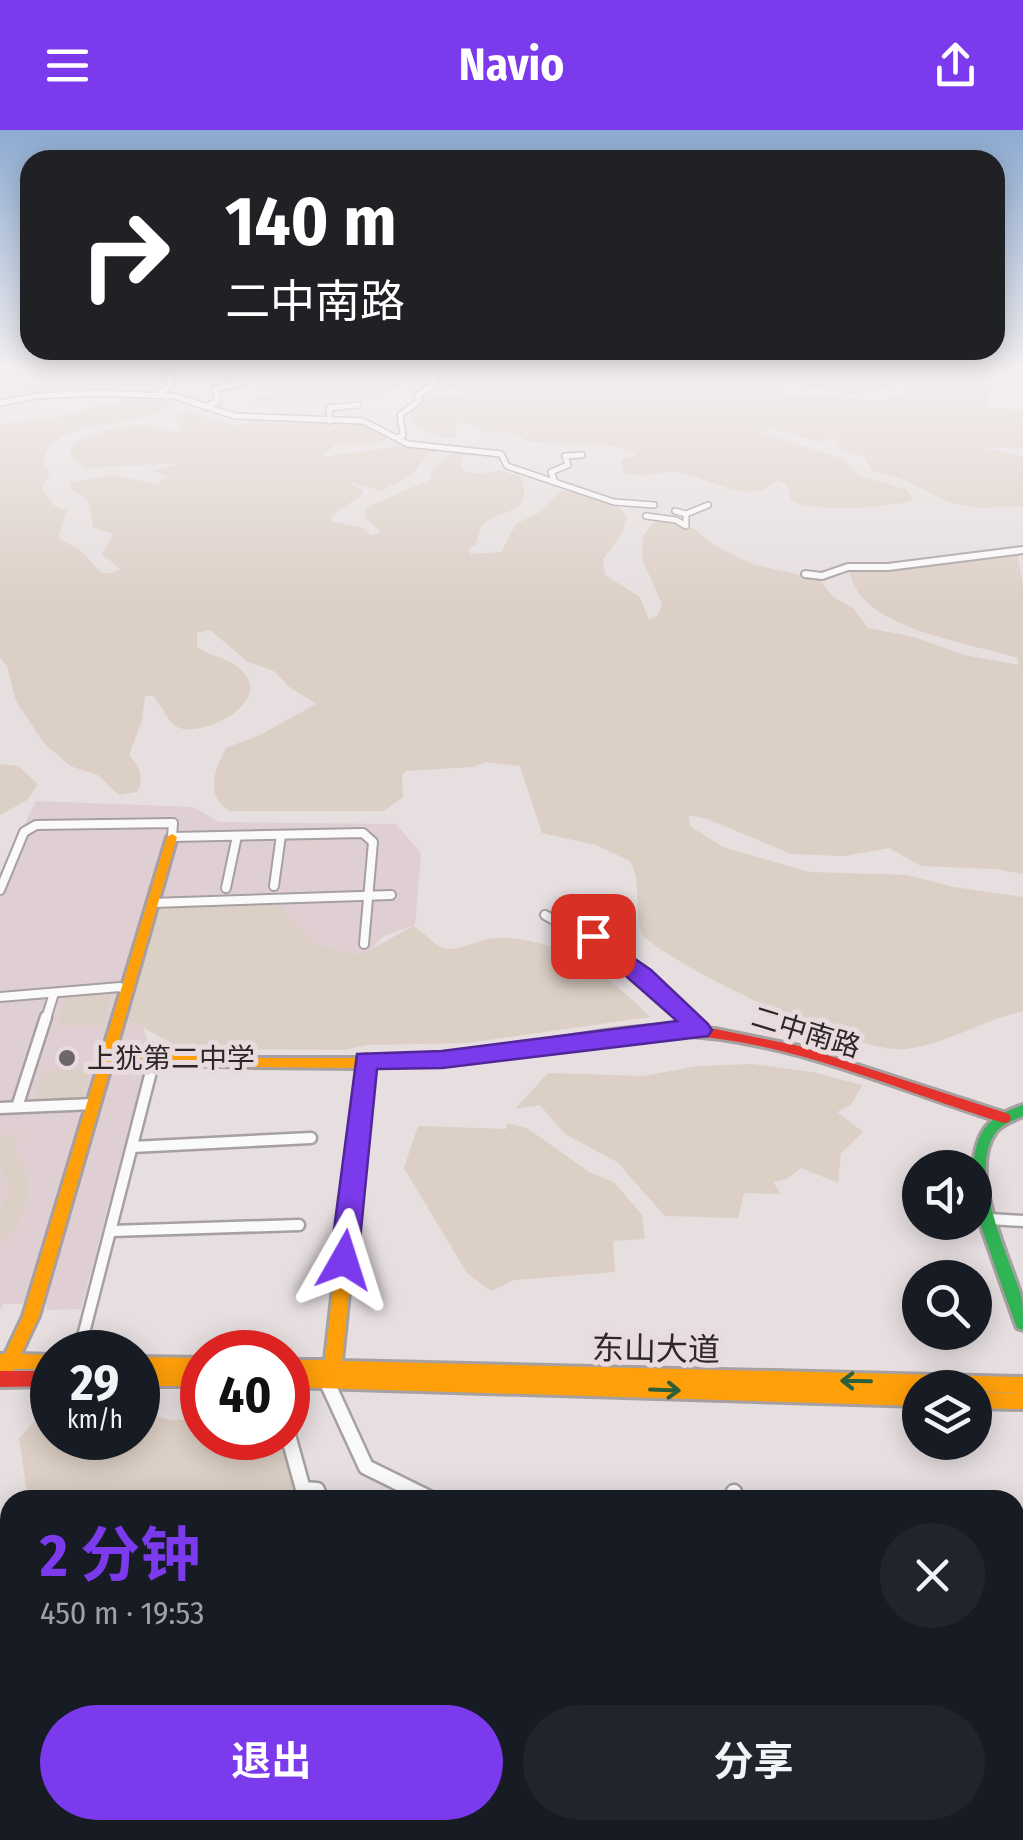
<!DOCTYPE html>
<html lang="zh">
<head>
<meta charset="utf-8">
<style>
  :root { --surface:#171b24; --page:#20242c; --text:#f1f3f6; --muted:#9ea1a6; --accent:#7c3aed }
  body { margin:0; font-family:"Fira Sans Condensed","Noto Sans SC",sans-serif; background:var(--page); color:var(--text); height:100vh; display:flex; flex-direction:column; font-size:38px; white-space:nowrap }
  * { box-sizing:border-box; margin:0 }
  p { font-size:32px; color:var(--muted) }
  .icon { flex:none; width:55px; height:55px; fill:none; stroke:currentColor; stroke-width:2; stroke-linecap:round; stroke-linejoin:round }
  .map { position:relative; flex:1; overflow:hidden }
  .details { position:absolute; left:0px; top:1360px; width:1025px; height:350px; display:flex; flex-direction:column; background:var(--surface); border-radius:30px 30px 0 0; box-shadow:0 5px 25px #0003 }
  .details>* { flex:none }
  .guide { position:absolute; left:20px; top:20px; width:985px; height:210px; border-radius:30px; box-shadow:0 5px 25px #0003; background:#202124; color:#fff; overflow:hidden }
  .fabs { position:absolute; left:902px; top:1020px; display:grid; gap:20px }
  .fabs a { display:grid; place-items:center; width:90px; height:90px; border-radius:50%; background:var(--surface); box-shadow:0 5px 25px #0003; font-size:50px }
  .speed { position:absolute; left:30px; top:1200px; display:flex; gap:20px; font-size:50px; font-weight:700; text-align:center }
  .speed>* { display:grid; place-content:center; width:130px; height:130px; border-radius:50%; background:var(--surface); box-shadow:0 5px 25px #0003; line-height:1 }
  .speed small { font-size:25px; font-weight:400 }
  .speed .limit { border:15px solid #d22; background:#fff; color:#111 }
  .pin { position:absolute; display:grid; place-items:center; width:85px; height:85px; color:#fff; margin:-42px; border-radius:20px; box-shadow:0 5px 15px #0006 }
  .me { position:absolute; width:110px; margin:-55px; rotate:6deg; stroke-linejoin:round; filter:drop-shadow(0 0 8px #0008) }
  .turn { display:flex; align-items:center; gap:35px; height:210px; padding:0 40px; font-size:45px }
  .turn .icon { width:130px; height:130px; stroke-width:2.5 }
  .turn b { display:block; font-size:70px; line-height:85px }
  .round { display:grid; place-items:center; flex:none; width:105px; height:105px; border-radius:52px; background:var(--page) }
  .head { display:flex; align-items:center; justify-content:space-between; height:170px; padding:0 40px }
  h1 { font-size:60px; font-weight:700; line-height:75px; color:var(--accent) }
  .primary-button { display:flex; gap:20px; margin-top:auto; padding:20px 40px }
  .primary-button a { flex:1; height:115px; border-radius:60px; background:var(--accent); color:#fff; font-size:40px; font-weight:700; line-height:115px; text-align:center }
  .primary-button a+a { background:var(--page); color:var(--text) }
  header { display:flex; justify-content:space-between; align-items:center; height:130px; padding:0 40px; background:var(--accent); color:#fff; font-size:45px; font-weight:700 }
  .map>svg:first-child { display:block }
  .built { fill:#e0cfd2 }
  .green { fill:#dccfc5 }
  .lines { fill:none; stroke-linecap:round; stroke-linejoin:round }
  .street-far4-casing { stroke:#a7a0a1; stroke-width:8 }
  .street-far3-casing { stroke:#a7a0a1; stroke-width:10 }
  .street-far2-casing { stroke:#a7a0a1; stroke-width:12 }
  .street-far1-casing { stroke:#a7a0a1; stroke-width:15 }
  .street-casing { stroke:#a7a0a1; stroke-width:19 }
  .fast-casing { stroke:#a7a0a1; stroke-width:6 }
  .slow-casing { stroke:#a7a0a1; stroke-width:6 }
  .jam-casing { stroke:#a7a0a1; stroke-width:6 }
  .street-far4 { stroke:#fbfafa; stroke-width:5 }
  .street-far3 { stroke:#fbfafa; stroke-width:6 }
  .street-far2 { stroke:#fbfafa; stroke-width:8 }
  .street-far1 { stroke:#fbfafa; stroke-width:10 }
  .street { stroke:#fbfafa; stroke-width:14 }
  .fast { fill:#30b455; fill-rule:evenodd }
  .slow { fill:#ff9f0a; fill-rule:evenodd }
  .jam { fill:#e5322d; fill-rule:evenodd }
  .oneway { stroke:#2e5f3a }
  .route { fill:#7c3aed; stroke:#51269a; stroke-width:2.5 }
  .poi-dot { fill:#6e6768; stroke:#e9dadd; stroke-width:4 }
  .labels { text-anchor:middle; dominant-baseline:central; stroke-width:10; stroke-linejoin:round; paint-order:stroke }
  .street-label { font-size:28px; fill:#2d2728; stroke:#e9dadd }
  .poi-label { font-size:28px; fill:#2d2728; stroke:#e9dadd; text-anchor:start }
  .near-street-label { font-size:32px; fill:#2d2728; stroke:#e9dadd }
</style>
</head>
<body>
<header><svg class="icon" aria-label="menu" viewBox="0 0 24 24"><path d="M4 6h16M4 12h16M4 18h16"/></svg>Navio<svg class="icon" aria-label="share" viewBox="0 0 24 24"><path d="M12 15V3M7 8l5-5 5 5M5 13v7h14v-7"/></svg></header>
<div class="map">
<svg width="1023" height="1710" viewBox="0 0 1023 1710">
  <rect width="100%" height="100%" fill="#e6dedf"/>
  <path class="built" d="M36 671 193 677 219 692 396 694 421 723 415 795 384 806 366 823 359 826 313 812 279 775 126 888 143 898 148 910 146 916 137 919 129 943 143 944 81 1179 46 1180 47 1174H3L0 1181V743Z"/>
  <g class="green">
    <path d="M19 239H154L156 242 119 259 70 263 15 261 14 258 37 253 46 245 4 249Z"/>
    <path d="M262 239H412C408 250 401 257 391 262 376 269 271 273 252 271L253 268 300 258 261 262 272 248Z"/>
    <path d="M512 239H732L781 254 786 264 877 270 899 265 919 253H989V278L1023 280V318L979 317 1023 326V376L977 378 948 372 907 351 871 340 865 327 841 319 835 308 817 312 773 299 760 301 844 330 858 345 907 360 914 370C888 378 815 383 792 371L786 354 778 350C771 354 767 360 758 361 730 365 699 344 675 342 655 341 641 351 622 341V330L638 324 609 315 528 312 516 303H489L458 291 455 308H444L412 294 411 281 432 265H472L444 255V250L451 245 544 255 511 249 509 246 516 241Z"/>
    <path d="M770 239H920L922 243 873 262 849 264 811 258Z"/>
    <path d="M135 267 165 268 171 273C140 305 52 281 43 334L50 342 42 360 55 376 67 381 58 408C66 412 74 416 81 421 95 431 98 453 120 439L102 424 113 404 93 398 89 372 70 358 71 352 111 345 157 354 169 346 152 341 184 333 85 338 71 327V316C85 303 134 292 153 296 162 298 166 302 177 301L181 297 172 288 187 280 233 296 253 292H369L391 307 375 314 334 315 321 327 405 315 440 319 424 328 412 345 381 361 348 351 363 361 362 365 332 385 331 391 363 398 371 405 381 402 365 388 366 377 430 350C432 333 452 319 469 322L460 330 464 341 479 344 500 340 521 347C534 387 504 376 482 395L475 415 468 419 471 424 501 422 516 394 540 382 558 363 567 360 597 363 620 378 627 388 622 404 603 429 605 445 640 467 649 490 658 485 662 474 642 429 643 406 653 393 669 389 694 399 716 416 752 434 819 449 833 467 853 478 868 498 914 507 964 525 1020 535 1017 528C969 512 855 499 849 438L1017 422 1023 455V744L996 739 921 736 889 718 844 726 791 724 708 689 688 685 691 697 723 717 809 742 907 745 954 757 1023 767V881C984 890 946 914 906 919 856 925 680 840 642 805 634 781 642 752 630 731L596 715 542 703 520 636 485 632 473 637 406 641 402 645 403 667 384 681H229C204 665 215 639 226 618L260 605 316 574 288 556 274 541 248 532 210 500 197 503V517C213 529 237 527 248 549 263 579 198 608 177 597 167 591 162 575 153 566H145L142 590 129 625C138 636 146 647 137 662L119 665 98 645 70 636 44 613 16 571 7 536 0 527V294L58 287Z"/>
    <path d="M0 634 18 636 38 654 27 670 0 685Z"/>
    <path d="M279 775 313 812 359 826 413 796C423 801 434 815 443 818 460 823 479 808 496 808 556 805 610 846 650 887L468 913 367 915 345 920 183 919 125 888 155 778Z"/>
    <path d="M112 863 103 895 57 896 67 865Z"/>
    <path d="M752 934 812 942 862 955 851 975 837 982 863 1002 841 1023 838 1053 801 1038 787 1049 773 1052 781 1064 744 1063 738 1088 665 1086 617 1032 565 1004 540 975 515 979 548 943 643 946 698 936Z"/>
    <path d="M91 938 81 974 32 976 44 940Z"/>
    <path d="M507 993 527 998 589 1042 614 1052 642 1085 645 1109 613 1111 615 1142 514 1150 491 1161 467 1143 404 1038 418 996 506 999Z"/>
    <path d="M17 1005 13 1019C39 1053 30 1085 0 1114V1086L9 1058 0 1036V1006Z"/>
    <path d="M138 1283 173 1290 202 1289V1308H283L317 1360 288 1370H28L19 1308 40 1286 52 1285V1308H138Z"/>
    <path d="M10 1528V1700H494L499 1710H0V1534Z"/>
    <path d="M618 1700H758L764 1710H618Z"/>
  </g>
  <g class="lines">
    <defs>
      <g id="street-far4">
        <path d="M158 265 170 256 172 249H165"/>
        <path d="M0 273 37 266 95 263 173 266 235 286 363 291 408 314 501 324 507 336 614 372 654 375"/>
        <path d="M205 277 218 271 215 259 239 254 243 247 236 239"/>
        <path d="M330 291 329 278 358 275"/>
        <path d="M398 308 403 305 400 285 420 270 417 265 434 255 437 239"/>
        <path d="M555 352 551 342 568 335 565 326 582 325"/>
        <path d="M675 381 686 384 708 375"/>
        <path d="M646 386 676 390 686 396V384"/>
      </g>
      <path id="street-far3" d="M805 444 822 446 848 437H888L1023 420"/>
      <g id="street-far2">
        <path d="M274 756 281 705"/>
        <path d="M226 758 237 706"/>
        <path d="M0 760 24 702 36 695 173 693 172 707 363 703 373 712 364 814"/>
        <path d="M152 773 391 765"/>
        <path d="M545 785 609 821 689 889"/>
        <path d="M0 867 120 857 127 862"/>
        <path d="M46 889 54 863"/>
      </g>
      <g id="street-far1">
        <path d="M687 887 700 900"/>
        <path d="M17 977 46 887"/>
        <path d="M0 978 94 974"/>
        <path d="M132 1017 311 1008"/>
        <path d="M990 1089 1023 1091"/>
        <path d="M111 1101 299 1095"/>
        <path d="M79 1222 154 930"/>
      </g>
      <g id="street">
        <path d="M326 1250 366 1337 433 1370"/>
        <path d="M288 1305 303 1359 317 1360 321 1370"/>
        <path d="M729 1370 734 1362"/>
        <path d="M517 1700 521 1710"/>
      </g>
      <path id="fast" d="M1023 975V986C1014 990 1002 994 996 1002 966 1043 1010 1127 1022 1169 1023 1178 1023 1190 1023 1200L1017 1198 1015 1193 981 1096 975 1069V1038H973C976 1000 988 987 1023 975Z"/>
      <g id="slow">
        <path d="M172 704 177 707 115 923 255 928H360L366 925 371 928 401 927 497 918 502 920 504 923 502 926 497 928 449 933 372 937 342 1231 1023 1247V1263L975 1261V1258H920V1260L867 1259 920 1260V1276L288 1257V1230H325L358 938 255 937 112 933 39 1186 21 1224 52 1225V1239H14L7 1254 0 1256V1224H5L23 1186 167 707Z"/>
        <path d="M138 1227 202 1228V1256H138V1242L145 1241H138Z"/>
        <path d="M975 1262 1023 1263V1279L975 1278Z"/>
      </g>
      <g id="jam">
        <path d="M672 895 715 899 799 916 1009 984 1011 988 1009 992 1004 993C896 960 787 908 672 905 613 903 554 919 497 928L492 926 490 923 492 920 497 918C555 910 613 897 672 895Z"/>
        <path d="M0 1241H52V1256L0 1257Z"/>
      </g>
    </defs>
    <use href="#street-far4" class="street-far4-casing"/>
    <use href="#street-far3" class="street-far3-casing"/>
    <use href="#street-far2" class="street-far2-casing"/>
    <use href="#street-far1" class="street-far1-casing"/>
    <use href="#street" class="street-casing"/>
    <use href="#fast" class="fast-casing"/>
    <use href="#slow" class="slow-casing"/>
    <use href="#jam" class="jam-casing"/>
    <use href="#street-far4" class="street-far4"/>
    <use href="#street-far3" class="street-far3"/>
    <use href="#street-far2" class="street-far2"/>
    <use href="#street-far1" class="street-far1"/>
    <use href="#street" class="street"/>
    <use href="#fast" class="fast"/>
    <use href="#slow" class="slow"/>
    <use href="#jam" class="jam"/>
  </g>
  <defs><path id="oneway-shaft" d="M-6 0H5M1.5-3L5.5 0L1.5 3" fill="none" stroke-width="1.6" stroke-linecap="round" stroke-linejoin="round" transform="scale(2.5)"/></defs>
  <g class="oneway">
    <use href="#oneway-shaft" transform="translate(856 1251) rotate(-179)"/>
    <use href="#oneway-shaft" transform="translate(665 1260) rotate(2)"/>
  </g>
  <linearGradient id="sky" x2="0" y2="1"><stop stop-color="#8dabd2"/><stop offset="0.5" stop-color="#f4f0f1"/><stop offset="1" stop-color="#f4f0f1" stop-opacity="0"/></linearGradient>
  <rect width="1023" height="479" fill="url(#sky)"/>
  <path class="route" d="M593 800 651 840 708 894 712 900 708 906 442 938 377 939 358 1130 354 1138 344 1141 334 1138 330 1130 357 924 442 921 677 891 586 811 582 806 586 802Z"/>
  <circle class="poi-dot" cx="67" cy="928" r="10"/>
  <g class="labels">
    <g class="street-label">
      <text transform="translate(806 902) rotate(17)">二中南路</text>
    </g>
    <g class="poi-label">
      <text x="87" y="928">上犹第二中学</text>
    </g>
    <g class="near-street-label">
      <text transform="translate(656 1219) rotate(1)">东山大道</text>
    </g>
  </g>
</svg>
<div class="fabs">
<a><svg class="icon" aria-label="sound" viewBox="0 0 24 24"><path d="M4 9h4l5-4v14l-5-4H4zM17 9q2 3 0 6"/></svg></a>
<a><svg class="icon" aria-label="search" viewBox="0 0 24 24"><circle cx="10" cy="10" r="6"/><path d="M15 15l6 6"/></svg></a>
<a><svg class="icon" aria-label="layers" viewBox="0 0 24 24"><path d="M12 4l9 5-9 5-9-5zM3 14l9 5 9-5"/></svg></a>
</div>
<div class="speed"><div>29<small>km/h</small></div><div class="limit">40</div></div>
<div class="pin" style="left:593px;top:806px;background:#d93025"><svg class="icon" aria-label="arrive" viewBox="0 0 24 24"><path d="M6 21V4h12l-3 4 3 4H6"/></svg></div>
<svg class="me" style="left:344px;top:1130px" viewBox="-20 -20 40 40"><path d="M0-17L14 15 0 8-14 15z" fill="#7c3aed" stroke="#fff" stroke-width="4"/></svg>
<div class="guide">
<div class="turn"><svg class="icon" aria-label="right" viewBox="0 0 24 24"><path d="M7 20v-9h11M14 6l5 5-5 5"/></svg><div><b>140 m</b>二中南路</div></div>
</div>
<section class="details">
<div class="head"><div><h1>2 分钟</h1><p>450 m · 19:53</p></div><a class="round"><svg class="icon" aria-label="close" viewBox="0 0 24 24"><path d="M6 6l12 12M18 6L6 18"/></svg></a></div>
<div class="primary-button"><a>退出</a><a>分享</a></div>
</section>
</div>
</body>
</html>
